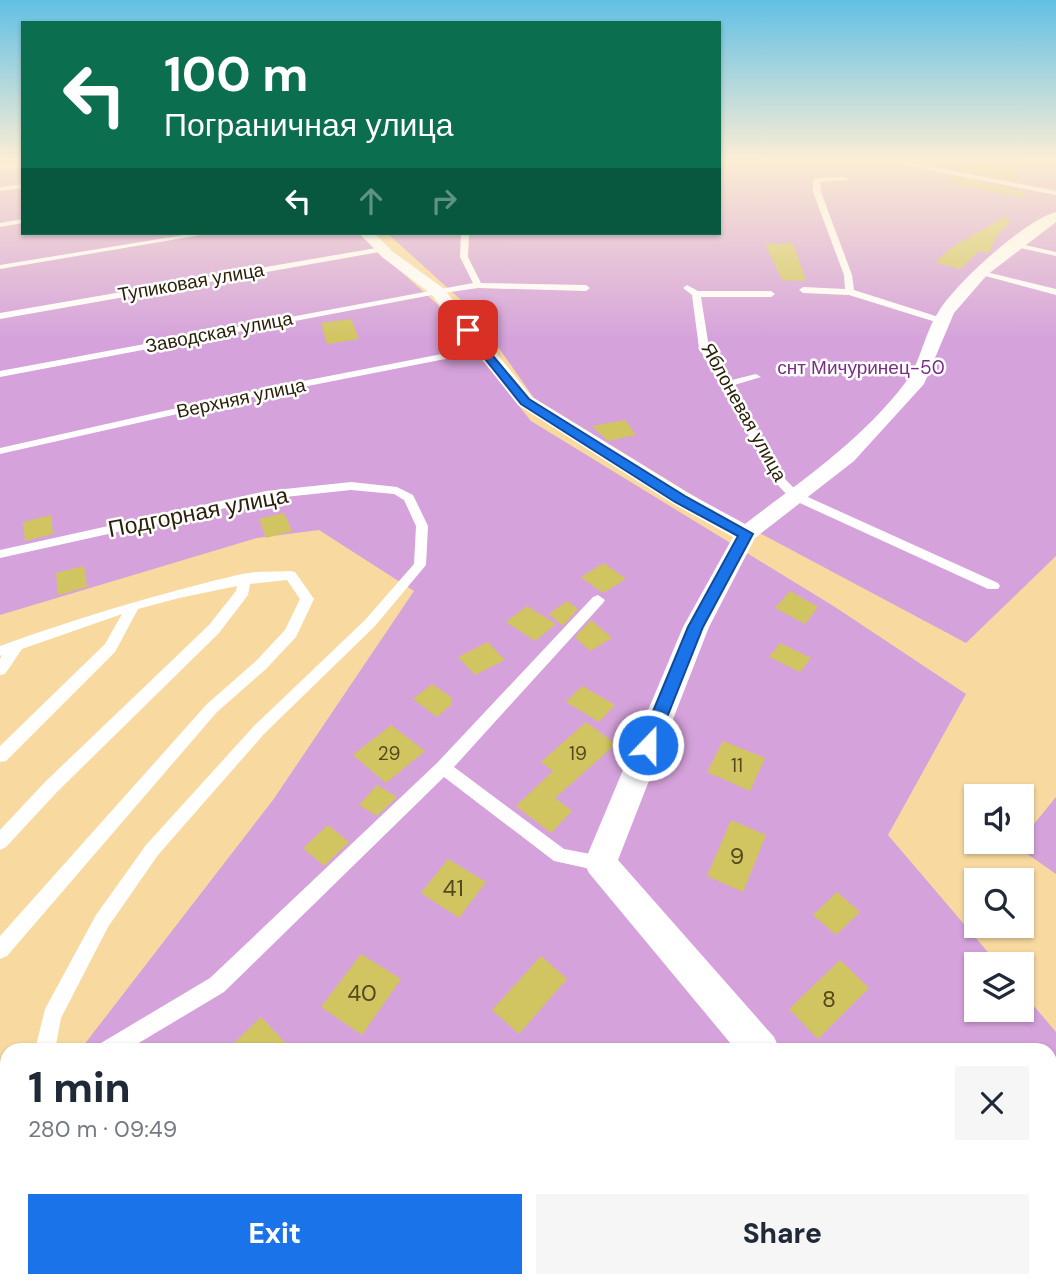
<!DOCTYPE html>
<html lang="en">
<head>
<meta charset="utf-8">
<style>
  :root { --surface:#fff; --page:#f6f6f7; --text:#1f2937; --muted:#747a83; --accent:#1a73e8 }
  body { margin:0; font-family:"DM Sans",sans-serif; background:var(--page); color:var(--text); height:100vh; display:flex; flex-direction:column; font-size:26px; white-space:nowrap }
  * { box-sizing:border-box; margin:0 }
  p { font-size:23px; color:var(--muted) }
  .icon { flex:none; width:38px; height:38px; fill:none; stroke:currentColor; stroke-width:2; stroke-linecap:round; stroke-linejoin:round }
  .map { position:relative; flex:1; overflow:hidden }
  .sheet { position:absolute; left:0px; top:1043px; width:1057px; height:245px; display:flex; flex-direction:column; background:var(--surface); border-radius:21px 21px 0 0; box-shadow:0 2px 5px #0004 }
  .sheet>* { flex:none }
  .top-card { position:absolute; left:21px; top:21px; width:700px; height:214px; border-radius:0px; box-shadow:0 2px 5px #0004; background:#0b6e4f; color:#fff; overflow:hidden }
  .controls { position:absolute; left:964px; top:784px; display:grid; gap:14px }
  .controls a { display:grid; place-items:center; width:70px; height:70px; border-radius:0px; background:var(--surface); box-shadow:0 2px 5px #0004; font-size:35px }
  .pin { position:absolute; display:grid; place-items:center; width:60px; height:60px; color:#fff; margin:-30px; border-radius:14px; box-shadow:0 4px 10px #0006 }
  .me { position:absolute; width:77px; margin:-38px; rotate:22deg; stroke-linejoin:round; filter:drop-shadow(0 0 5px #0008) }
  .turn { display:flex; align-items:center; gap:24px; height:147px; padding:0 28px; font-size:32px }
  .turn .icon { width:91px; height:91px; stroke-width:2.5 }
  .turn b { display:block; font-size:49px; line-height:60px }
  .lanes { display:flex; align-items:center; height:66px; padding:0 28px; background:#0003; justify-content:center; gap:35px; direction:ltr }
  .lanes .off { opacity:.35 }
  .round { display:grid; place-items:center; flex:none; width:74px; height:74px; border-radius:0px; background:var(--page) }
  .headline { display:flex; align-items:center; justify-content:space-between; height:119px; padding:0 28px }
  h1 { font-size:42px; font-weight:800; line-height:52px }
  .cta { display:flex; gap:14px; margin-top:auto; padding:14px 28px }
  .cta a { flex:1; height:80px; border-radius:0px; background:var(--accent); color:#fff; font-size:28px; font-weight:800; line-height:80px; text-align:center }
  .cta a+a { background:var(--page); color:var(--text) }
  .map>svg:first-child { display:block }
  .green { fill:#d5a2db }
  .building { fill:#d1c561 }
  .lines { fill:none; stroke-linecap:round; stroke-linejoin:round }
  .service { fill:#fff; fill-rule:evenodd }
  .minor { fill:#fff; fill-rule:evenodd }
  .route { fill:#1a73e8; stroke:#114b97; stroke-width:2 }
  .labels { text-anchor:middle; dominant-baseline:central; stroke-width:5; stroke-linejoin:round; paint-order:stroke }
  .far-street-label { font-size:19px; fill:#2a1f08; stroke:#fff }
  .far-park-label { font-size:19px; fill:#7a2e84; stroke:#fff }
  .number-label { font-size:19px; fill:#54481e }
  .street-label { font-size:23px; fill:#2a1f08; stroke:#fff }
  .near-number-label { font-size:23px; fill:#54481e }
</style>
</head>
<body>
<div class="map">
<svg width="1056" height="1288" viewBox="0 0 1056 1288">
  <rect width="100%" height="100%" fill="#f8daa1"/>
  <g class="green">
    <path d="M0 160H23V233H358L437 304 531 421 835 607 966 694 888 835 998 964H976V1010H1022V992L1056 1032V1288H0V1154L7 1145V1281H1050V1050H80L273 800 414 591 319 530 257 538 0 615Z"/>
    <path d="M719 160H1056V556L966 643 720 512 534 398 472 310 387 233H719Z"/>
    <path d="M1056 797V874L1016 846Z"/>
  </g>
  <g class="building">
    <path d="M966 163 1015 170 1019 181 960 169Z"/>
    <path d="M952 177 1023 191 1025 198 947 182Z"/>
    <path d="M1006 216 1010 222 997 235 989 253 979 251 960 269 935 262 954 246Z"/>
    <path d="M793 243 806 281 782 280 765 244Z"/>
    <path d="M351 319 359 339 327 344 321 323Z"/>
    <path d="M625 420 636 435 608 441 592 426Z"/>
    <path d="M284 513 292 531 266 538 259 519Z"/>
    <path d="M51 515 53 534 25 541 23 522Z"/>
    <path d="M604 563 626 579 603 593 581 577Z"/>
    <path d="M84 566 87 587 58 595 56 573Z"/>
    <path d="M790 591 818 607 805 624 775 608Z"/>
    <path d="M567 601 578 609 563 626 549 614Z"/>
    <path d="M527 606 556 624 535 641 506 622Z"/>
    <path d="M591 620 612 638 590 651 575 637Z"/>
    <path d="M488 642 505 660 475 675 458 657Z"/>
    <path d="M780 643 811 658 800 672 769 657Z"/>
    <path d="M432 684 451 697V705L437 717 413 699Z"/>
    <path d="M582 686 615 705 599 722 566 702Z"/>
    <path d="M586 722 616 744 555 798 572 811 551 833 516 806 553 771 541 762Z"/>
    <path d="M391 725 425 751 386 783 353 755Z"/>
    <path d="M723 741 765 758 750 791 707 772Z"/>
    <path d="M377 785 397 797 377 816 359 805Z"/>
    <path d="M731 820 766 835 743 892 707 876Z"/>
    <path d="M328 825 349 842 324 866 303 848Z"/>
    <path d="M448 859 486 882 459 918 421 893Z"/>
    <path d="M837 892 860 912 836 935 813 915Z"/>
    <path d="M361 954 401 979 362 1035 321 1007Z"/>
    <path d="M541 956 567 979 519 1034 492 1010Z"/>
    <path d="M840 960 869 988 818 1039 789 1009Z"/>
    <path d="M261 1017 292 1050H227Z"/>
  </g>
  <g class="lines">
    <g class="service">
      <path d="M889 160H899L1056 191V195L913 167Z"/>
      <path d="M23 163V167L0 170V166Z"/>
      <path d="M846 177 848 180 820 182 821 192 852 275 854 290 945 319V323H939L849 295 803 293 799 290 803 287 845 289 844 275 813 192V180L816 178Z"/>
      <path d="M23 184V188L0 191V187Z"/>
      <path d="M23 219V223L0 227V223Z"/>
      <path d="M196 233H213L0 269V265Z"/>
      <path d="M461 233H469L468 257 481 283 586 285 590 288 586 291 478 288 437 294 0 377V371L473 283 460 257Z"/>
      <path d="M1012 242 1056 252V256L1012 246Z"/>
      <path d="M382 247H385V251L0 319V313Z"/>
      <path d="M978 270 1056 289V295L978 274Z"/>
      <path d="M687 285 698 291H771L775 294 771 297H701L709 348 728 381 756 374 761 377 731 386 786 480 799 493 998 583 1000 586 998 589H988L791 499 775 482 699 348 692 295 683 288Z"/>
      <path d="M483 346 486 347V351L262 395 0 454V448L262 389Z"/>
      <path d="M351 482 397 487 413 495 428 526 426 565 375 626 264 734 158 855 108 927 61 1018 55 1050H35L45 1009 96 915 146 845 254 726 365 620 414 564 416 526 404 500 394 494 351 490 266 499 0 558V550L266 491Z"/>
      <path d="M290 571 295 572 314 599 296 637 266 669 217 712 7 956 0 959V936L207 704 256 661 285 630 300 599 287 580 250 584 248 595 219 633 57 792 6 847 0 850V830L45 782 209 625 236 591 237 586 179 598 138 609 115 652 6 761 0 762V746L105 644 122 614 22 649 5 674 0 675V659L2 655 0 656V646C80 617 161 593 242 574 254 571 276 572 290 571Z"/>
      <path d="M598 595 605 600 603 603 454 767 564 849 606 857 609 863 606 869 600 871 554 861 444 777 224 992 127 1050H98L101 1043 210 978 437 763 593 597Z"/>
      <path d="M7 1111V1138L0 1141V1114Z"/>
    </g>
    <g class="minor">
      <path d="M1056 212V222L987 275 954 313 924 384 854 461 755 538 709 627 618 860 774 1037 780 1050H736L589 873 584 863 683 627 733 537 672 503 518 405 431 294 382 257 359 233H374L392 251 443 288 532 397 688 493 745 524C801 481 862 440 905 383 921 363 924 333 939 311 956 283 1025 220 1056 212Z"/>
      <path d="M922 1281H968L971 1288H925Z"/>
    </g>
  </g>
  <linearGradient id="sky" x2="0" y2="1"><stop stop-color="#62c0e4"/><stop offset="0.47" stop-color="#fceed5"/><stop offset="1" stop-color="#fceed5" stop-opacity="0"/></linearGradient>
  <rect width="1056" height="340" fill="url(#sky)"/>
  <path class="route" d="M468 326 529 399 685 496 753 534 703 627 654 750 648 752 639 745 688 627 738 536 675 502 521 404 462 330Z"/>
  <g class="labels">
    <g class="far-street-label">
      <text transform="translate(191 282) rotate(-10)">Тупиковая улица</text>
      <text transform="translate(219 332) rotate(-11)">Заводская улица</text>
      <text transform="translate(241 398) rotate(-12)">Верхняя улица</text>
      <text transform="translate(744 412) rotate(61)">Яблоневая улица</text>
    </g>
    <g class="far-park-label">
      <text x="861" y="367">снт Мичуринец-50</text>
    </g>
    <g class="number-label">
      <text x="389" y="753">29</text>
      <text x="578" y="753">19</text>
      <text x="737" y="765">11</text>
    </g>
    <g class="street-label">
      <text transform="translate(198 512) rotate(-11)">Подгорная улица</text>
    </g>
    <g class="near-number-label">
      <text x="737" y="856">9</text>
      <text x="453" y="888">41</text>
      <text x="362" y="993">40</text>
      <text x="829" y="999">8</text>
    </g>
  </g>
</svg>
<div class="controls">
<a><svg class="icon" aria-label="sound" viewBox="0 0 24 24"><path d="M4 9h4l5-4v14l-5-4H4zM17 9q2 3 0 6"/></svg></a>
<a><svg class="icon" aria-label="search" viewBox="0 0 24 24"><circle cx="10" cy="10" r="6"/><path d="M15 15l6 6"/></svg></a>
<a><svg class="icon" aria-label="layers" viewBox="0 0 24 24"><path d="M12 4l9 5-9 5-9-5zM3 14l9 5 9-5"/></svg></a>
</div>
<div class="pin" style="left:468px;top:330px;background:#d93025"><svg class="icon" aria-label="arrive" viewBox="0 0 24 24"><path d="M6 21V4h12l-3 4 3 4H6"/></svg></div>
<svg class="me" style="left:648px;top:745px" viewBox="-20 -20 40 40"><circle r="17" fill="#1a73e8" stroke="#fff" stroke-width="3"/><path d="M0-11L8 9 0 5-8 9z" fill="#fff"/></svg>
<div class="top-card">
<div class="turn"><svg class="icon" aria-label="left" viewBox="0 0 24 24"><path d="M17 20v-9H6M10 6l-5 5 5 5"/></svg><div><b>100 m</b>Пограничная улица</div></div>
<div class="lanes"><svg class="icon" aria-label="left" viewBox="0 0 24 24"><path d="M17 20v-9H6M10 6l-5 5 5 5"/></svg><svg class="icon off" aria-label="ahead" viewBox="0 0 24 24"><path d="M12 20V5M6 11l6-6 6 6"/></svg><svg class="icon off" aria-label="right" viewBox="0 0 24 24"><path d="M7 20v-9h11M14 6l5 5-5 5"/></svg></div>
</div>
<section class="sheet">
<div class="headline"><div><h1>1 min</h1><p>280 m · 09:49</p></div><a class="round"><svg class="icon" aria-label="close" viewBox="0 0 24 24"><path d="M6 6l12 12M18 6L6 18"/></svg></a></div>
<div class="cta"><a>Exit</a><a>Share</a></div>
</section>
</div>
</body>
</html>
